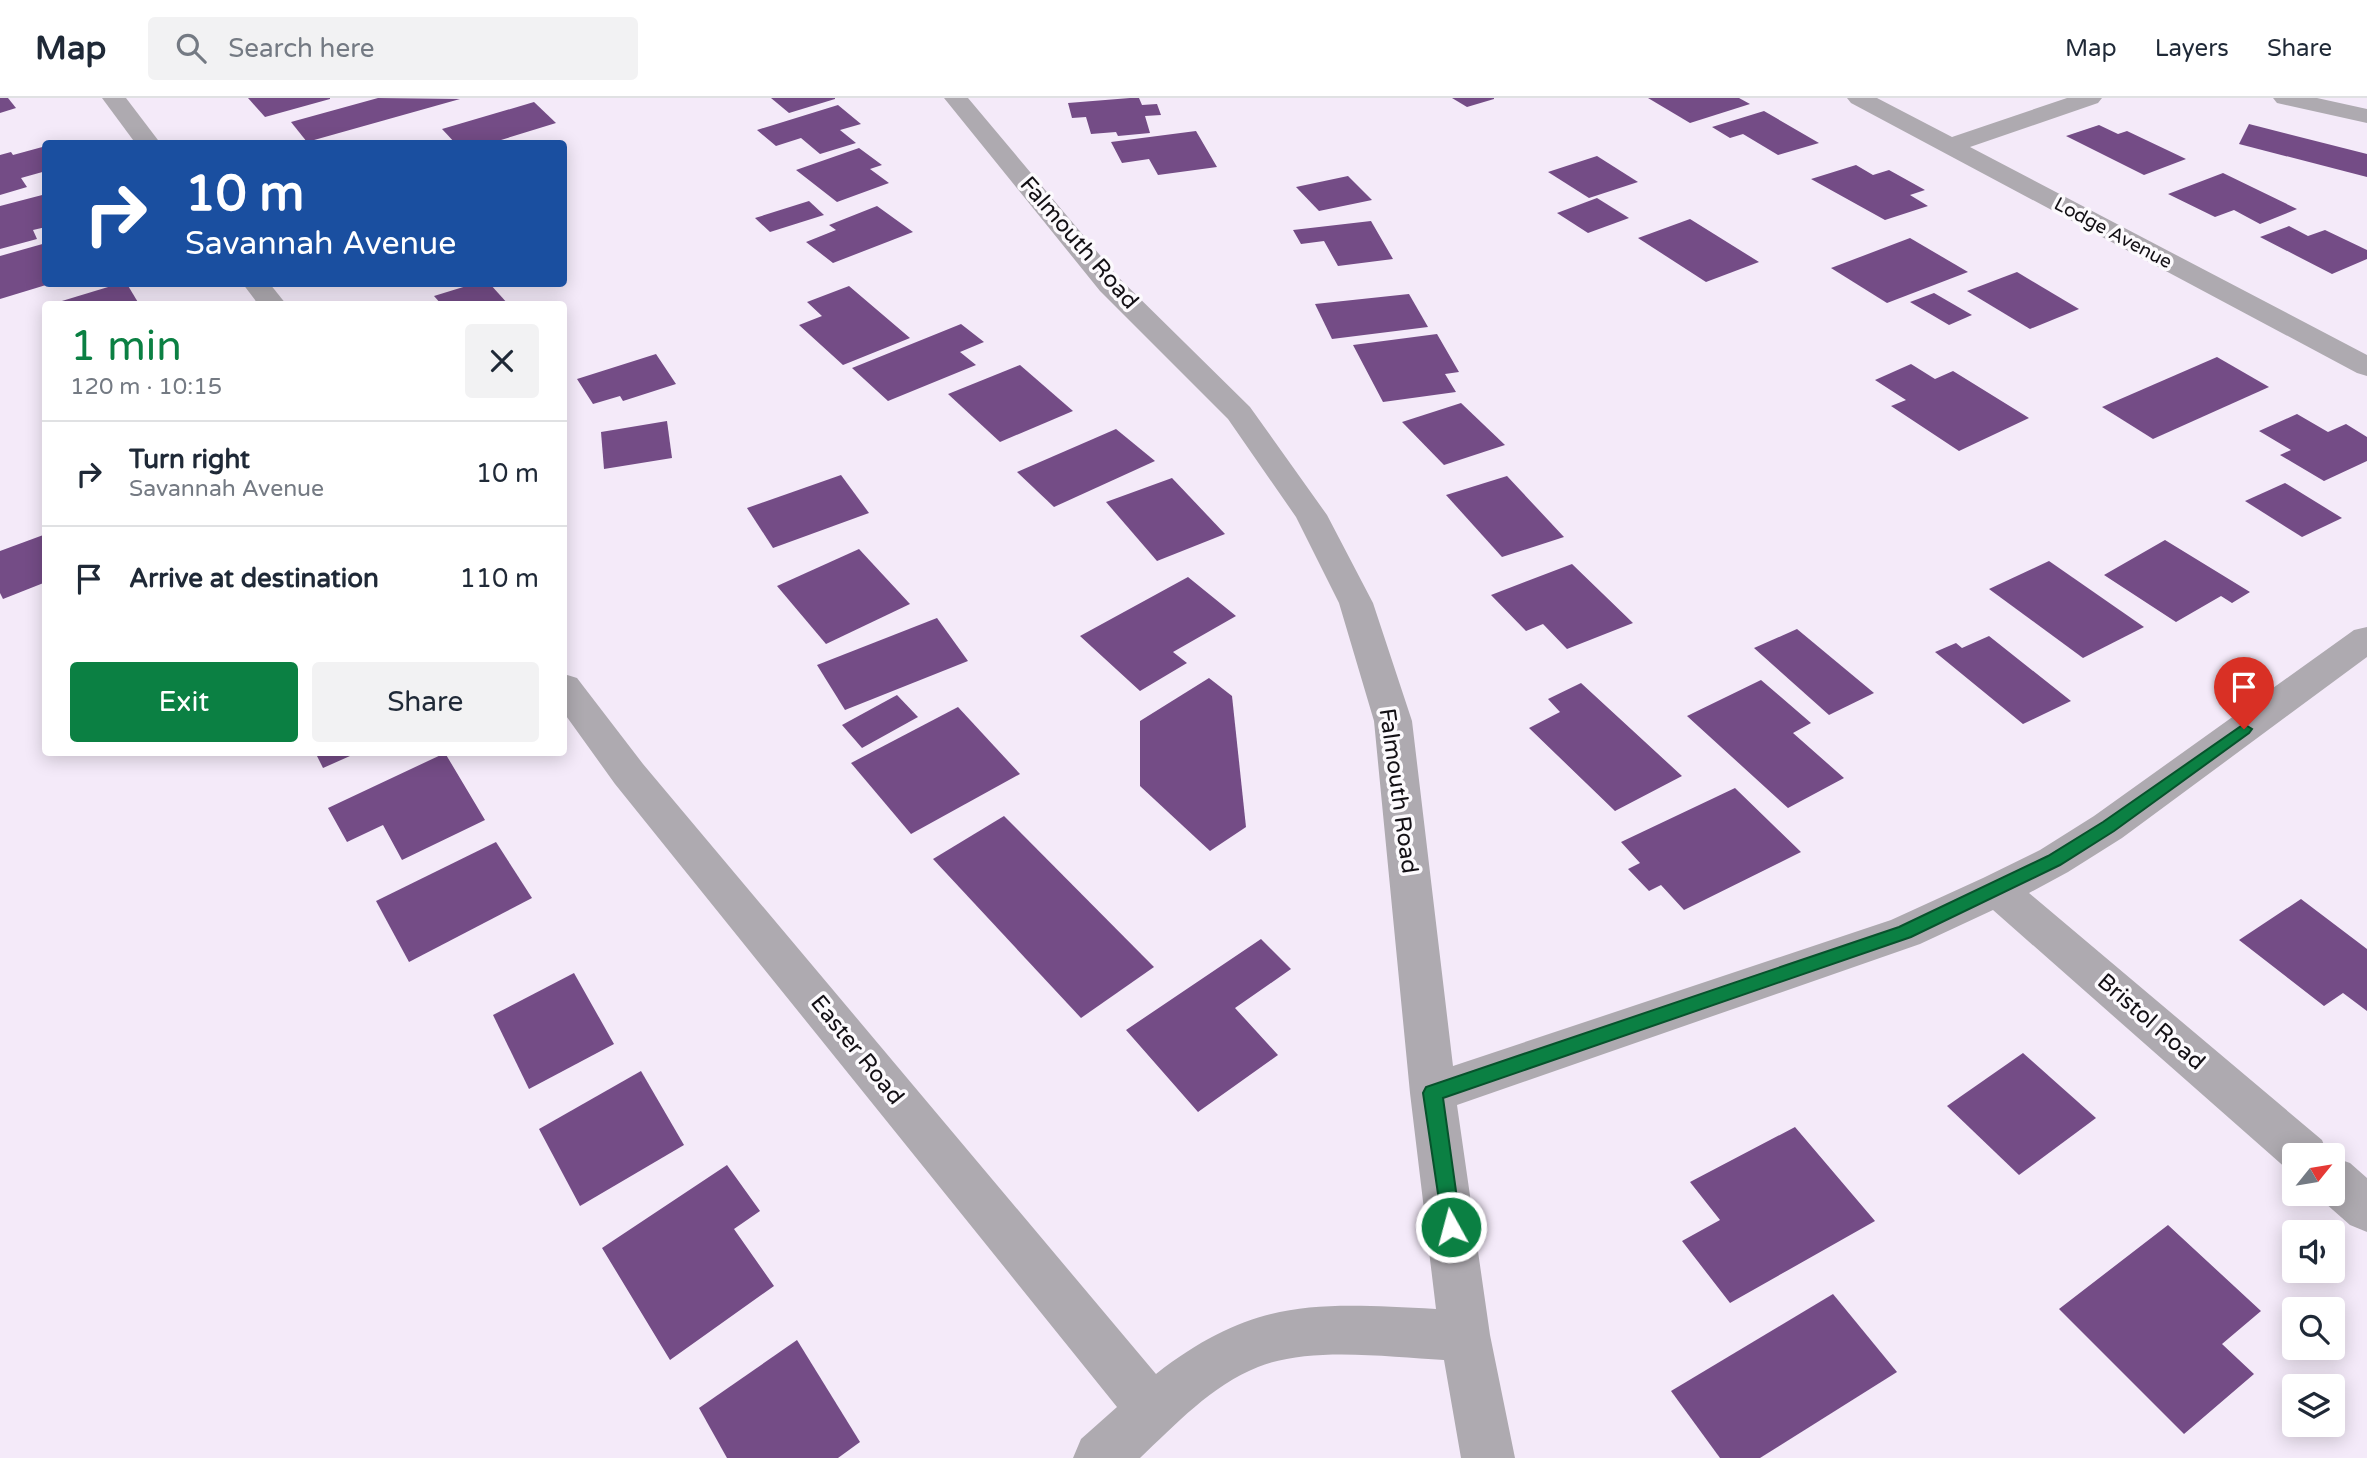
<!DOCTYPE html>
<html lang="en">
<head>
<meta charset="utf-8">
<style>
  :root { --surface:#fff; --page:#f2f2f3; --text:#1f2937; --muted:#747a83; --line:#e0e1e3; --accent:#0b8043 }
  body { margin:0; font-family:"Varela Round",sans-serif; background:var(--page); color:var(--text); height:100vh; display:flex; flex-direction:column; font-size:26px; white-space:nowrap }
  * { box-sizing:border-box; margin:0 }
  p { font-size:23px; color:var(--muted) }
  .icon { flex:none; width:38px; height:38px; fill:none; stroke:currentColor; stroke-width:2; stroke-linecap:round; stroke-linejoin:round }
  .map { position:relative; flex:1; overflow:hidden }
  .details { position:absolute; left:42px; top:203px; width:525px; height:455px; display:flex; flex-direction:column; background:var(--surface); border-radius:7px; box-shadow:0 4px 18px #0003 }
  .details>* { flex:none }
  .guide { position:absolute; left:42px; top:42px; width:525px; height:147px; border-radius:7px; box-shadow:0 4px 18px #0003; background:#1a4fa0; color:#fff; overflow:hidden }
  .needle { width:46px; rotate:60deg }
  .controls { position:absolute; left:2282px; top:1045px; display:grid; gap:14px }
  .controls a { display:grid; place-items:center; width:63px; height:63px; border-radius:7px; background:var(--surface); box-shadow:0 4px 18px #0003; font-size:35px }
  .pin { position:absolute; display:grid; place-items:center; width:60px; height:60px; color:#fff; margin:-72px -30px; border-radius:50% 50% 50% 0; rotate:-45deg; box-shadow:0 0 7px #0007 }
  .pin .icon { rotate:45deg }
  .me { position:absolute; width:77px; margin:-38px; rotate:353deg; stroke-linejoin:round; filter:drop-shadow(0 0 5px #0008) }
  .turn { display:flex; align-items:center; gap:24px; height:147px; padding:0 28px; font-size:32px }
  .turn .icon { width:91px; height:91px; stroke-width:2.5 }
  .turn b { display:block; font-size:49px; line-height:60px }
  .round { display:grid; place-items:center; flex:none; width:74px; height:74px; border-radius:7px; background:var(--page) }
  .summary { display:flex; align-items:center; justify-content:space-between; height:119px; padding:0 28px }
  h1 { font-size:42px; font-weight:600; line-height:52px; color:var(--accent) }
  .cta { display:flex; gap:14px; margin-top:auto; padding:14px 28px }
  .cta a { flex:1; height:80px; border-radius:7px; background:var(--accent); color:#fff; font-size:28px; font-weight:600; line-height:80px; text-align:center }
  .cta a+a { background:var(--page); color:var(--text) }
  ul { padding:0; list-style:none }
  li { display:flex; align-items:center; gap:21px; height:105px; padding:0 28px; border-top:2px solid var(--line) }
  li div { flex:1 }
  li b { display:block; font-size:26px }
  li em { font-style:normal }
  header { display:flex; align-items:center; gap:42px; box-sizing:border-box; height:98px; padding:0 35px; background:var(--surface); border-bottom:2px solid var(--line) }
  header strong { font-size:33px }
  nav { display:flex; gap:38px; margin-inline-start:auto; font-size:24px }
  .search { width:490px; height:63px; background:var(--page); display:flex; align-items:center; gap:18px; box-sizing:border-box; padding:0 24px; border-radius:7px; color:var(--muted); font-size:26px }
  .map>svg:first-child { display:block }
  .building { fill:#744c86 }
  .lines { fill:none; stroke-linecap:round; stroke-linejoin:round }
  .street { fill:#aeaab0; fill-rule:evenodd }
  .route { fill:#0b8043; stroke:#07532c; stroke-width:2 }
  .labels { text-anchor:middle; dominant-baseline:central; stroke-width:7; stroke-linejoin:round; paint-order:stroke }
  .far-street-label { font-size:19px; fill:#131015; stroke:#fcfafd }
  .street-label { font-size:23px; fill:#131015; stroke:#fcfafd }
</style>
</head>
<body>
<header>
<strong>Map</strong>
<div class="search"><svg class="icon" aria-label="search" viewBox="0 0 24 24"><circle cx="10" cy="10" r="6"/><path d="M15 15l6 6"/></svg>Search here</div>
<nav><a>Map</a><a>Layers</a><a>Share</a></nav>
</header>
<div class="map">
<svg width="2367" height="1360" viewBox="0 0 2367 1360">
  <rect width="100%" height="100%" fill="#f4eaf9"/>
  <g class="building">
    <path d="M0 0H8L16 10 0 15Z"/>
    <path d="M248 0H330V1L265 19Z"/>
    <path d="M378 0 460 1 307 44 291 24Z"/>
    <path d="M771 0H835V1L789 15Z"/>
    <path d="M1130 0H1139L1142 7 1157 6 1161 17 1145 18 1150 35 1118 38 1116 34 1091 36 1086 19 1072 20 1068 5Z"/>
    <path d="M1452 0H1494V1L1467 9Z"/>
    <path d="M1648 0H1739L1750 6 1690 25Z"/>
    <path d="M534 4 556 25 488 46H456L442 31Z"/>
    <path d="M838 7 861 26 840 32 856 45 820 56 801 40 776 48 757 32Z"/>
    <path d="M1764 13 1819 45 1778 57 1743 36 1730 40 1712 29Z"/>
    <path d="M2249 26 2367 56V79L2239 46Z"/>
    <path d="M2099 27 2118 36 2127 33 2186 61 2144 77 2066 38Z"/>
    <path d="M1196 33 1217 69 1158 77 1149 61 1122 65 1111 44Z"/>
    <path d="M46 48V73L21 80 27 89 0 97V57L11 54 13 57Z"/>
    <path d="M859 50 882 67 870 71 889 85 837 104 796 72Z"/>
    <path d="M1597 58 1638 84 1589 100 1548 74Z"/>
    <path d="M1856 67 1873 77 1889 72 1925 92 1910 97 1928 108 1885 122 1811 81Z"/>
    <path d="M2223 75 2297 111 2260 126 2234 112 2215 119 2168 96Z"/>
    <path d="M1348 78 1372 102 1319 113 1296 89Z"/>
    <path d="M46 96V129L33 132 37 141 0 151V108Z"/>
    <path d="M1597 100 1629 120 1588 135 1557 115Z"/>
    <path d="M809 103 824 117 770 134 755 120Z"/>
    <path d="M877 108 913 134 833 165 806 144 836 132 829 127Z"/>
    <path d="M1690 121 1759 164 1706 184 1638 140Z"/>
    <path d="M1371 123 1393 161 1338 168 1324 143 1301 146 1293 132Z"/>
    <path d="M2289 128 2308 138 2325 132 2367 152V161L2332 176 2260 139Z"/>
    <path d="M1910 140 1968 174 1887 205 1831 170Z"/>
    <path d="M46 145V187L0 201V158Z"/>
    <path d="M2017 174 2079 211 2030 231 1967 193Z"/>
    <path d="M118 186H127L139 206H52Z"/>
    <path d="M473 186H490L508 206H441L434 198Z"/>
    <path d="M849 188 910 240 843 267 799 227 822 218 807 204Z"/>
    <path d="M1934 195 1972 217 1949 227 1910 204Z"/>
    <path d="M1409 196 1428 229 1332 241 1315 206Z"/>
    <path d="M961 226 984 244 960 254 976 267 888 303 852 270Z"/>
    <path d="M1437 236 1459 274 1445 276 1456 294 1383 304 1353 247Z"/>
    <path d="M656 256 676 286 623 303 620 298 593 306 577 281Z"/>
    <path d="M2217 259 2269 289 2153 341 2102 309Z"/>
    <path d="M1911 266 1935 281 1953 273 2029 320 1959 353 1891 308 1906 302 1875 282Z"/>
    <path d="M1020 267 1073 313 1000 344 948 296Z"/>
    <path d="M1461 305 1505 347 1444 367 1402 324Z"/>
    <path d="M2297 316 2328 334 2346 326 2367 339V363L2324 383 2280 357 2291 352 2259 333Z"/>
    <path d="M667 323 672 360 604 371 601 334Z"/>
    <path d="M1116 331 1155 363 1054 409 1017 374Z"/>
    <path d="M841 377 869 415 773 450 747 410Z"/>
    <path d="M1507 378 1564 439 1502 459 1446 397Z"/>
    <path d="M1172 380 1225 436 1157 463 1106 404Z"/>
    <path d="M2285 385 2342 420 2302 439 2245 403Z"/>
    <path d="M46 436V484L3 501 0 495V453Z"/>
    <path d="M2165 442 2250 494 2232 505 2221 498 2176 524 2104 477Z"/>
    <path d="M859 451 910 506 826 546 777 488Z"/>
    <path d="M2049 463 2144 529 2083 560 1989 491Z"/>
    <path d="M1572 466 1633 525 1567 551 1543 526 1526 533 1491 497Z"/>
    <path d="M1188 479 1236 518 1173 554 1187 565 1140 593 1080 538Z"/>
    <path d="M937 520 968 563 845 612 817 567Z"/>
    <path d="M1797 531 1874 595 1829 617 1754 550Z"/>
    <path d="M1989 538 2071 603 2023 626 1935 554 1956 545 1962 550Z"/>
    <path d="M1209 580 1232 598 1246 729 1210 753 1140 688V623Z"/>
    <path d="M1761 582 1811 625 1793 635 1844 680 1788 710 1687 618Z"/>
    <path d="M1581 585 1682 678 1615 713 1529 630 1560 614 1548 601Z"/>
    <path d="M897 597 918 619 862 650 842 627Z"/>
    <path d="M958 609 1020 676 911 736 851 665Z"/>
    <path d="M315 654H359L323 670Z"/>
    <path d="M445 655 485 722 402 762 383 727 347 744 328 710Z"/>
    <path d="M1735 690 1801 754 1684 812 1661 787 1649 793 1628 771 1640 765 1621 744Z"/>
    <path d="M1004 718 1154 869 1081 920 933 761Z"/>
    <path d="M496 744 532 800 409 864 376 803Z"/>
    <path d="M2301 801 2367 851V913L2343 895 2324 908 2239 842Z"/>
    <path d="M1261 841 1291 871 1235 910 1278 957 1198 1014 1126 932Z"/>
    <path d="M574 875 614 946 529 991 493 917Z"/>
    <path d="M2023 955 2096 1020 2019 1077 1947 1008Z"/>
    <path d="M641 973 684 1047 580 1108 539 1031Z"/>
    <path d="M1795 1029 1875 1123 1730 1205 1682 1143 1720 1122 1690 1084Z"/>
    <path d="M727 1067 760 1113 734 1131 774 1188 670 1262 602 1150Z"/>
    <path d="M2168 1127 2261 1213 2222 1246 2254 1276 2184 1336 2059 1211Z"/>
    <path d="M1833 1196 1897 1274 1760 1360H1720L1671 1293Z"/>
    <path d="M797 1242 860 1344 838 1360H727L699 1310Z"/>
  </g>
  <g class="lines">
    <g class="street">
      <path d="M102 0H126L161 46H136Z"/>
      <path d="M944 0H968L1120 181 1250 309 1327 417 1373 505 1412 623 1453 968 1891 822 1983 780 2040 752 2094 718 2354 532 2367 529V559L2122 740 2068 774 2029 795 2322 1042 2328 1057H2294V1074L2288 1072 1993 812 1920 846 1457 1007 1490 1237 1515 1360H1461L1444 1262C1388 1259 1310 1248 1258 1269 1212 1287 1175 1327 1140 1360H1073L1081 1341 1117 1309 615 686 564 615V576L577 580 643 666 1156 1276C1255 1199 1318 1205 1436 1211L1410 995 1374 623 1339 505 1296 419 1228 321 1100 193Z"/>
      <path d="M1847 0H1877L1952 39 2067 0H2102L2098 5 1970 49 2367 257V278L2357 275 1851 5Z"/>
      <path d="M2273 0H2317L2367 11V25L2277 5Z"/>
      <path d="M243 186H270L286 206H258Z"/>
      <path d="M2333 1059 2350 1065 2367 1080V1134L2350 1127 2316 1097 2333 1096Z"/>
    </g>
  </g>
  <path class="route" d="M2244 626 2252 631 2249 635 2114 733 2060 767 1911 839 1443 1000 1461 1129 1458 1136 1451 1139 1444 1136 1423 995 1426 989 1899 829 2048 758 2103 724Z"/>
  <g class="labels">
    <g class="far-street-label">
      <text transform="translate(2113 135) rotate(28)">Lodge Avenue</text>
    </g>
    <g class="street-label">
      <text transform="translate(1079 145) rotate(49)">Falmouth Road</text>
      <text transform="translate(1398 693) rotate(82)">Falmouth Road</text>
      <text transform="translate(2151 924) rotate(41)">Bristol Road</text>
      <text transform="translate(857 952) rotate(51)">Easter Road</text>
    </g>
  </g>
</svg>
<div class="controls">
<a><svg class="needle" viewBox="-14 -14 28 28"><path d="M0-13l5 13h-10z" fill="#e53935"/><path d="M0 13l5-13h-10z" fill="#747a83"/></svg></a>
<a><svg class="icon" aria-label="sound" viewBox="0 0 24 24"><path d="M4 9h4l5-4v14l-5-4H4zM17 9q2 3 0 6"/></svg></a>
<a><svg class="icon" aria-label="search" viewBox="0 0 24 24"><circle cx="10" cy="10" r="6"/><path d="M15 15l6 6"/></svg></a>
<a><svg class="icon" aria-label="layers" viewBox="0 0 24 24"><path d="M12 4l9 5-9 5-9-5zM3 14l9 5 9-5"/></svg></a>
</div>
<div class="pin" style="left:2244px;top:631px;background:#d93025"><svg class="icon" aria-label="arrive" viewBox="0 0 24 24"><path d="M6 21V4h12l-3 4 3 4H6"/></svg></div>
<svg class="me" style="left:1451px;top:1129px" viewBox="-20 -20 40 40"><circle r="17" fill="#0b8043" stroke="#fff" stroke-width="3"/><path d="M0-11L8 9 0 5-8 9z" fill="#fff"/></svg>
<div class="guide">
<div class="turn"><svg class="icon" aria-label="right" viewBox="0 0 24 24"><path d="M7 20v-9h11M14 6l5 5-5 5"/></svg><div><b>10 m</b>Savannah Avenue</div></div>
</div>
<section class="details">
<div class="summary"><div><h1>1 min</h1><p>120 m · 10:15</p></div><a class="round"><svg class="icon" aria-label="close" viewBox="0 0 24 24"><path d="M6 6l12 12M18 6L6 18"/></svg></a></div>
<ul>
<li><svg class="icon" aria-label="right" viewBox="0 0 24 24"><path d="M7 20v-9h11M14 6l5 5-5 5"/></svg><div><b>Turn right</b><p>Savannah Avenue</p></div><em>10 m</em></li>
<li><svg class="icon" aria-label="arrive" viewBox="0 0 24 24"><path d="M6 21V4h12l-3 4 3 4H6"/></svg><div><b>Arrive at destination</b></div><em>110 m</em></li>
</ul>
<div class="cta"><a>Exit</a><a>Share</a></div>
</section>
</div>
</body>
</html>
